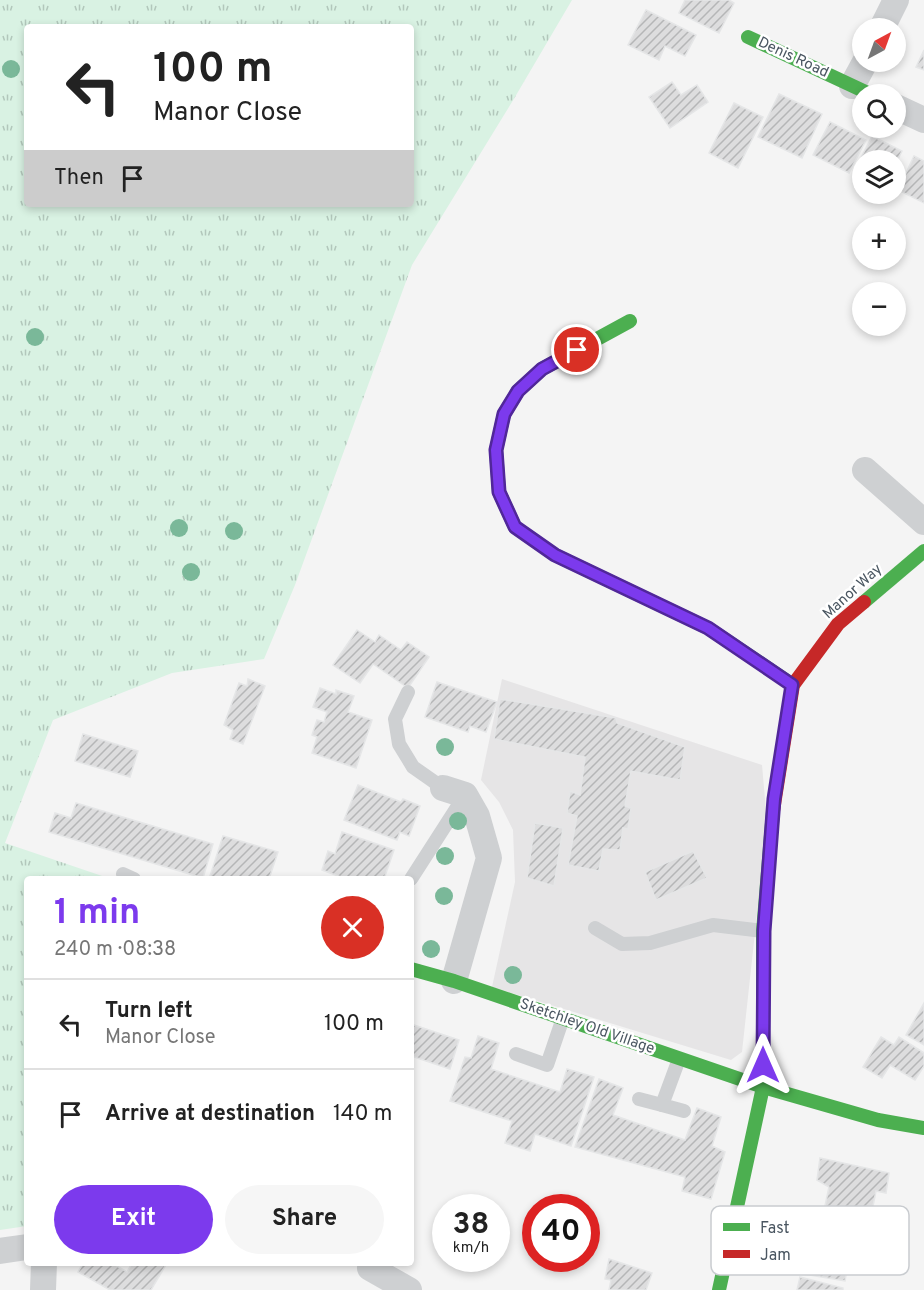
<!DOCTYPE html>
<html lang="en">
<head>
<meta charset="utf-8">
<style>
  :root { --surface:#fff; --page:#f6f6f6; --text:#222; --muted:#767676; --line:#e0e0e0; --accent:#7c3aed }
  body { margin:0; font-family:Overpass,sans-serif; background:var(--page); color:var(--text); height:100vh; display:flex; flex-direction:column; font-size:22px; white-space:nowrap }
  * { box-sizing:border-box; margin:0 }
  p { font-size:20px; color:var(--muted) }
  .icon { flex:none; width:33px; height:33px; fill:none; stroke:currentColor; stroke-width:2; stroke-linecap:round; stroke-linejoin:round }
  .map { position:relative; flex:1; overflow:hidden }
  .panel { position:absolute; left:24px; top:876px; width:390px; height:390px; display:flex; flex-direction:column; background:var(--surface); border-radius:6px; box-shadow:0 3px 9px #0003 }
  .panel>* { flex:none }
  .top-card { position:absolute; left:24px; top:24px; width:390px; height:183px; border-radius:6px; box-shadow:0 3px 9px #0003; background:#fff; color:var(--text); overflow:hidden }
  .needle { width:39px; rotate:41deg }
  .buttons { position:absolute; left:852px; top:18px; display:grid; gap:12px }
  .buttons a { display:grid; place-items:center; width:54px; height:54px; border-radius:50%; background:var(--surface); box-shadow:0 3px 9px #0003; font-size:30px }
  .speed { position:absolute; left:432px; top:1194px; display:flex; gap:12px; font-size:30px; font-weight:700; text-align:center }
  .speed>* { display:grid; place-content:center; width:78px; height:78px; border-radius:50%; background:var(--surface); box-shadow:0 3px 9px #0003; line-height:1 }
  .speed small { font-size:15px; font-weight:400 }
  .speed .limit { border:9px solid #d22; background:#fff; color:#111 }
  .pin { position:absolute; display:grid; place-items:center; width:51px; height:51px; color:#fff; margin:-26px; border:3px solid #fff; border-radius:50%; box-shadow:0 2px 6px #0007 }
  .me { position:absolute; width:66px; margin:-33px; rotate:0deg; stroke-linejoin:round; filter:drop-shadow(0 0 4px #0008) }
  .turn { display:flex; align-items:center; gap:21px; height:126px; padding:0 30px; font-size:27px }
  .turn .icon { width:78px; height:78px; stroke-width:2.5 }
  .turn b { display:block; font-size:42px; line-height:51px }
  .then { display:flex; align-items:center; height:57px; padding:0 30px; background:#0003; gap:12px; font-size:22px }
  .round { display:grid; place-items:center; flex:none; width:63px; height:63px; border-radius:32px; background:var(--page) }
  .headline { display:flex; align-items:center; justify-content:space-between; height:102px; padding:0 30px }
  h1 { font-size:36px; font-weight:700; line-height:45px; color:var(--accent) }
  .button { display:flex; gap:12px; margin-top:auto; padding:12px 30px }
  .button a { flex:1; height:69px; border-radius:36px; background:var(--accent); color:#fff; font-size:24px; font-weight:700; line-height:69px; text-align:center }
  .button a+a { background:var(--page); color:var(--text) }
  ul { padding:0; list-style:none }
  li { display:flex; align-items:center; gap:18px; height:90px; padding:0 30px; border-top:2px solid var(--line) }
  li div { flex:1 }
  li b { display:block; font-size:22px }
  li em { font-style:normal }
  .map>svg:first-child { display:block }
  .education { fill:#e6e5e6 }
  .grass { fill:url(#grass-tufts); fill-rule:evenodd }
  .building { fill:url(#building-hatch); stroke:#e5e6e7; stroke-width:1.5 }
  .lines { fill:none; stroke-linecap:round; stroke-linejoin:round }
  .lane { stroke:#ced0d2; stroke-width:14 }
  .street { stroke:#ced0d2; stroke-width:26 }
  .fast { stroke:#4caf50; stroke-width:14 }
  .jam { stroke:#c62828; stroke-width:14 }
  .tree { fill:#7ab899 }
  .route-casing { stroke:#51269a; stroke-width:15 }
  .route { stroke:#7c3aed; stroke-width:10 }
  .labels { text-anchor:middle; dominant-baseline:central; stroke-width:5; stroke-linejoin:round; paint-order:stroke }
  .street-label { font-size:15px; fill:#4a5661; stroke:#fff }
  .key { fill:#fff; stroke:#c9ccd0; stroke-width:1.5 }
  .key-label { font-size:16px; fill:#4a5661 }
</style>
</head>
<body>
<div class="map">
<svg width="924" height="1290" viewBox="0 0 924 1290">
  <defs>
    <pattern id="grass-tufts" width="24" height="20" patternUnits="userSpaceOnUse" patternTransform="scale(1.5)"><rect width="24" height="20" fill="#d9f2e3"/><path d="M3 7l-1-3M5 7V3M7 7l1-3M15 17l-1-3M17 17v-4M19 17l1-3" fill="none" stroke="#b2c7bb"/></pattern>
    <pattern id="building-hatch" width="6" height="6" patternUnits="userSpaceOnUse" patternTransform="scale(1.5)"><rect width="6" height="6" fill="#ddddde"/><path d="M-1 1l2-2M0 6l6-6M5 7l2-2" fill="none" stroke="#b5b6b7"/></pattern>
  </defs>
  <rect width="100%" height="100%" fill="#f4f4f4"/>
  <path class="education" d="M502 679 762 765 767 822 742 1052 731 1060 492 987 515 882 513 830 499 802 481 780Z"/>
  <path class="grass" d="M0 0H572L515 97 412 265 295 585 264 659 172 673 53 720 5 843 111 879H27V1226L0 1230ZM27 27H411V204H27Z"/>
  <g class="building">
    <path d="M685 0H729L734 3 719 33 679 13Z"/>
    <path d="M646 10 696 35 685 56 665 46 659 60 628 45Z"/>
    <path d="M924 50V70L916 67Z"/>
    <path d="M672 82 681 95 697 85 708 102 670 128 649 97Z"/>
    <path d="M779 94 822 114 802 158 758 137Z"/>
    <path d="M734 103 763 117 738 168 709 153Z"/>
    <path d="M830 122 866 140 849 173 813 155Z"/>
    <path d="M872 136 902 151 896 163V160H862V177L854 172Z"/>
    <path d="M914 156 924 161V203L898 190Z"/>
    <path d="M357 630 375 642 379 635 401 650 407 642 429 657 408 688 373 664 360 683 333 665Z"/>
    <path d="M248 679 265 686 243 744 230 739 233 730 224 725 239 683 247 686Z"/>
    <path d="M437 682 497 702 486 732 470 726 468 732 425 717Z"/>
    <path d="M320 688 336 694V690L354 696 348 712 372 720 356 768 312 753 317 737 312 735 317 720 324 722 327 712 313 707Z"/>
    <path d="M500 699 616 718 617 723 685 747 680 780 631 771 625 806 631 808 628 829 623 828 620 850 603 849 599 871 568 865 577 816 567 813 570 791 580 795 585 757 494 739Z"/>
    <path d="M83 734 138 751 130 777 75 761Z"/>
    <path d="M358 785 401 802 403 799 420 806 409 836 400 832 397 840 344 820Z"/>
    <path d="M76 803 213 844 203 878 49 832 55 813 71 818Z"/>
    <path d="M535 823 563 828 554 886 527 878Z"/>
    <path d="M342 832 394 850 384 879H346L322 870 328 851 335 854Z"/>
    <path d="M223 836 278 852 269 879H209Z"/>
    <path d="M693 851 707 878 656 900 645 872Z"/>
    <path d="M924 1003V1045L906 1035Z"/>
    <path d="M411 1024 459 1040 450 1069 411 1056Z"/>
    <path d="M478 1036 499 1043 491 1069 560 1092 567 1069 594 1077 571 1146 535 1134 530 1151 505 1143 512 1121 450 1101 465 1057 471 1058Z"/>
    <path d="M881 1037 894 1045 899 1037 924 1053V1066L915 1080 890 1065 882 1078 863 1067Z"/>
    <path d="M599 1079 623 1088 613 1115 685 1140 697 1108 721 1117 712 1146 725 1152 711 1199 682 1191 685 1177 575 1147Z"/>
    <path d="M820 1158 889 1173 886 1193 876 1191 871 1216 883 1217 880 1238 822 1220 829 1187 817 1180Z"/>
    <path d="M809 1225 839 1230 837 1245 851 1247 845 1281 803 1274 809 1240 806 1239Z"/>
    <path d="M609 1259 652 1273 646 1290H609L611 1280 605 1279Z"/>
    <path d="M83 1263H112L127 1272 132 1263H167L151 1290H110L78 1272Z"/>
    <path d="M800 1277 843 1288V1290H797Z"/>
  </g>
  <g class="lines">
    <g class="lane">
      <path d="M408 692 395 719 399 744 413 767 443 788"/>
      <path d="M123 874 134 879"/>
      <path d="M411 879 465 795"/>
      <path d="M595 928 622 944 650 943 713 925 763 931"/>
      <path d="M516 1054 547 1065 563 1018"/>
      <path d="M679 1059 662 1105 684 1111"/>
      <path d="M639 1099 662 1105"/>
    </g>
    <g class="street">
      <path d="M882 28 896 0"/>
      <path d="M852 86 865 62"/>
      <path d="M896 107 924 120"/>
      <path d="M865 470 924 522"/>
      <path d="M443 788 465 795 477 816 489 858 454 981"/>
      <path d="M0 1251 27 1247"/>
      <path d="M370 1268 409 1290"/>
      <path d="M43 1290 44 1263"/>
    </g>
    <g class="fast">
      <path d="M748 37 870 94"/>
      <path d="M630 321 542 369 518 391 504 414 496 450 499 492 515 527 555 555 708 628 793 685"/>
      <path d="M864 602 924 551"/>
      <path d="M411 969 454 981 763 1087 878 1120 924 1128"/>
      <path d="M719 1290 763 1087V931L773 811"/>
    </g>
    <path class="jam" d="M773 811 793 685 838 624 864 602"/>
  </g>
  <g class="tree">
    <circle cx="11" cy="69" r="9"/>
    <circle cx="35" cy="337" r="9"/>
    <circle cx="179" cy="528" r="9"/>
    <circle cx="234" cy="531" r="9"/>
    <circle cx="191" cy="572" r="9"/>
    <circle cx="445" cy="747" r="9"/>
    <circle cx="458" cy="821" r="9"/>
    <circle cx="445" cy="856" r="9"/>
    <circle cx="444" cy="896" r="9"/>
    <circle cx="431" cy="949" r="9"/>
    <circle cx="513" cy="975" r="9"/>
  </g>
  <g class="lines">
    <defs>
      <path id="route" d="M577 350 542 369 518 391 504 414 496 450 499 492 515 527 555 555 708 628 792 685 774 799 764 931 763 1065"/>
    </defs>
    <use href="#route" class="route-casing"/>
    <use href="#route" class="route"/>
  </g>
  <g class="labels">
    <g class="street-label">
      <text transform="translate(793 58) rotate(25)">Denis Road</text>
      <text transform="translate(853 592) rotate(-42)">Manor Way</text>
      <text transform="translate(587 1027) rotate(19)">Sketchley Old Village</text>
    </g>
  </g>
  <rect x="711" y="1206" width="198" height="69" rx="9" class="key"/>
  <rect x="723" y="1223" width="27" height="8" fill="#4caf50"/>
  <rect x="723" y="1250" width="27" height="8" fill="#c62828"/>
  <g class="key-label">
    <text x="760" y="1233">Fast</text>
    <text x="760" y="1260">Jam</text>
  </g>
</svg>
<div class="buttons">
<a><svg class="needle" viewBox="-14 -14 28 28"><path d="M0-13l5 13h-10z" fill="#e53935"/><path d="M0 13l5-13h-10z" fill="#767676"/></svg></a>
<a><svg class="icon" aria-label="search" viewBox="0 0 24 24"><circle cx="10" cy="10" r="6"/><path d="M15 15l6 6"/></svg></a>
<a><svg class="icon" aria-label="layers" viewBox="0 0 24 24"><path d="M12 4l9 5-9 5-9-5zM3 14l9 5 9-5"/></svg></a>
<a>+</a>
<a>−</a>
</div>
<div class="speed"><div>38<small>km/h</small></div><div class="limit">40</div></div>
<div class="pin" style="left:577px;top:350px;background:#d93025"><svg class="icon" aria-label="arrive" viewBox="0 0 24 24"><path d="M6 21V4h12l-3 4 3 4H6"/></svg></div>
<svg class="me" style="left:763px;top:1065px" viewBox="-20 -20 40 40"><path d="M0-17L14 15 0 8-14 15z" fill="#7c3aed" stroke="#fff" stroke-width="4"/></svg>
<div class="top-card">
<div class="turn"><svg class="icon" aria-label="left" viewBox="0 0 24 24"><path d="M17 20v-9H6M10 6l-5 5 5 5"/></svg><div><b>100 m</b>Manor Close</div></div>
<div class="then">Then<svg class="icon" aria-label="arrive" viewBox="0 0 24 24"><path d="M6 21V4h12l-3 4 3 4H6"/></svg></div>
</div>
<section class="panel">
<div class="headline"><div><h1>1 min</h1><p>240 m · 08:38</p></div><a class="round" style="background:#d93025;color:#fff"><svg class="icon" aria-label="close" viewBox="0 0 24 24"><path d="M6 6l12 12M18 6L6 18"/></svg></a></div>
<ul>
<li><svg class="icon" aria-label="left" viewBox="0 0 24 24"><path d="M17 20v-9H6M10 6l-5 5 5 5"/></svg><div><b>Turn left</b><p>Manor Close</p></div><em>100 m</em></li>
<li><svg class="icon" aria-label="arrive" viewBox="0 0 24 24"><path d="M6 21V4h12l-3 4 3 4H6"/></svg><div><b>Arrive at destination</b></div><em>140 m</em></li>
</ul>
<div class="button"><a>Exit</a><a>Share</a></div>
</section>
</div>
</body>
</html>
